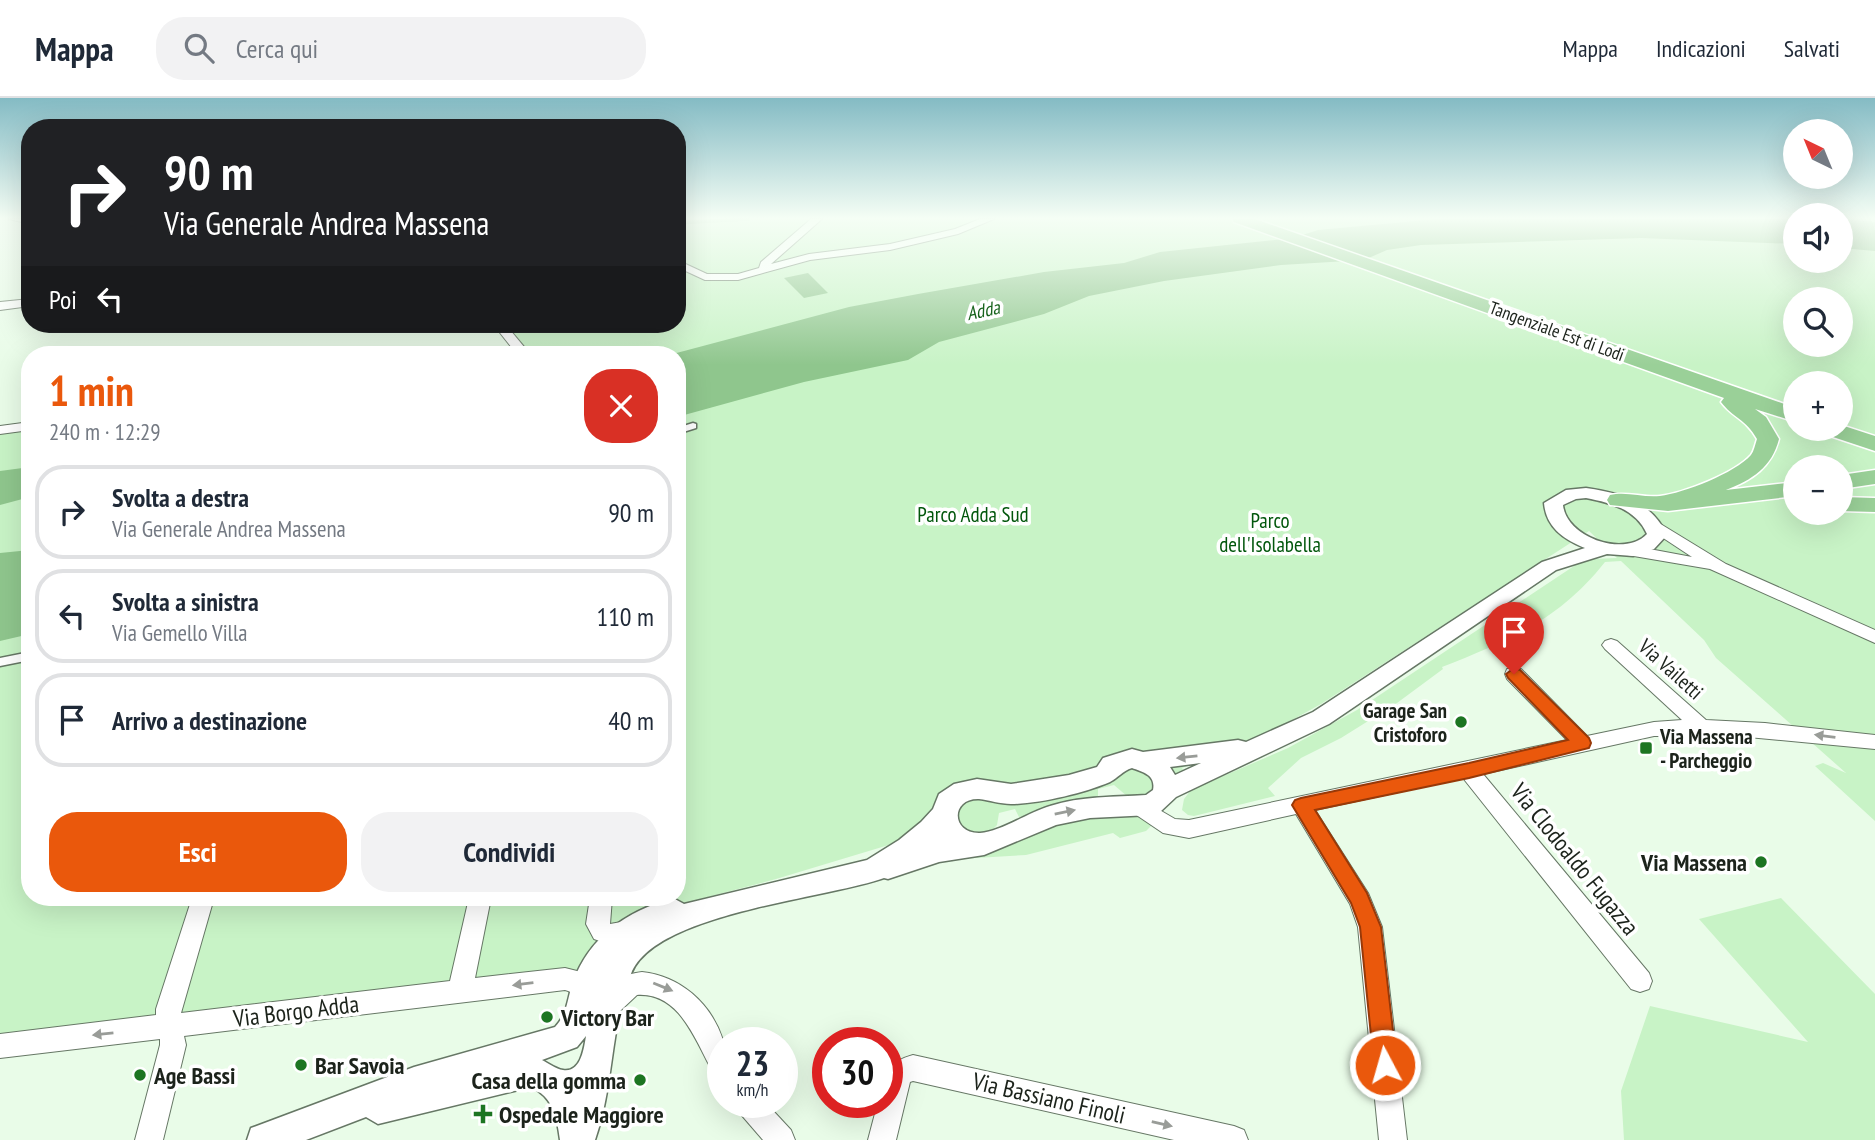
<!DOCTYPE html>
<html lang="it">
<head>
<meta charset="utf-8">
<style>
  :root { --surface:#fff; --page:#f2f2f3; --text:#1f2937; --muted:#747a83; --line:#e0e1e3; --accent:#ea580c }
  body { margin:0; font-family:"PT Sans Narrow",sans-serif; background:var(--page); color:var(--text); height:100vh; display:flex; flex-direction:column; font-size:26px; white-space:nowrap }
  * { box-sizing:border-box; margin:0 }
  p { font-size:23px; color:var(--muted) }
  .icon { flex:none; width:38px; height:38px; fill:none; stroke:currentColor; stroke-width:2; stroke-linecap:round; stroke-linejoin:round }
  .map { position:relative; flex:1; overflow:hidden }
  .side { position:absolute; left:21px; top:248px; width:665px; height:560px; display:flex; flex-direction:column; background:var(--surface); border-radius:28px; box-shadow:0 7px 28px #0002 }
  .side>* { flex:none }
  .banner { position:absolute; left:21px; top:21px; width:665px; height:214px; border-radius:28px; box-shadow:0 7px 28px #0002; background:#202124; color:#fff; overflow:hidden }
  .needle { width:46px; rotate:317deg }
  .buttons { position:absolute; left:1783px; top:21px; display:grid; gap:14px }
  .buttons a { display:grid; place-items:center; width:70px; height:70px; border-radius:50%; background:var(--surface); box-shadow:0 7px 28px #0002; font-size:35px }
  .speed { position:absolute; left:707px; top:929px; display:flex; gap:14px; font-size:35px; font-weight:700; text-align:center }
  .speed>* { display:grid; place-content:center; width:91px; height:91px; border-radius:50%; background:var(--surface); box-shadow:0 7px 28px #0002; line-height:1 }
  .speed small { font-size:18px; font-weight:400 }
  .speed .limit { border:10px solid #d22; background:#fff; color:#111 }
  .pin { position:absolute; display:grid; place-items:center; width:60px; height:60px; color:#fff; margin:-72px -30px; border-radius:50% 50% 50% 0; rotate:-45deg; box-shadow:0 0 7px #0007 }
  .pin .icon { rotate:45deg }
  .me { position:absolute; width:77px; margin:-38px; rotate:354deg; stroke-linejoin:round; filter:drop-shadow(0 0 5px #0008) }
  .turn { display:flex; align-items:center; gap:24px; height:147px; padding:0 28px; font-size:32px }
  .turn .icon { width:91px; height:91px; stroke-width:2.5 }
  .turn b { display:block; font-size:49px; line-height:60px }
  .then { display:flex; align-items:center; height:66px; padding:0 28px; background:#0003; gap:14px; font-size:26px }
  .round { display:grid; place-items:center; flex:none; width:74px; height:74px; border-radius:28px; background:var(--page) }
  .head { display:flex; align-items:center; justify-content:space-between; height:119px; padding:0 28px }
  h1 { font-size:42px; font-weight:700; line-height:52px; color:var(--accent) }
  .primary-button { display:flex; gap:14px; margin-top:auto; padding:14px 28px }
  .primary-button a { flex:1; height:80px; border-radius:28px; background:var(--accent); color:#fff; font-size:28px; font-weight:700; line-height:80px; text-align:center }
  .primary-button a+a { background:var(--page); color:var(--text) }
  ul { padding:0; list-style:none }
  li { display:flex; align-items:center; gap:21px; height:94px; margin:0 14px 10px; padding:0 14px; border:4px solid var(--line); border-radius:28px }
  li div { flex:1 }
  li b { display:block; font-size:26px }
  li em { font-style:normal }
  header { display:flex; align-items:center; gap:42px; box-sizing:border-box; height:98px; padding:0 35px; background:var(--surface); border-bottom:2px solid var(--line) }
  header strong { font-size:33px }
  nav { display:flex; gap:38px; margin-inline-start:auto; font-size:24px }
  .search { width:490px; height:63px; background:var(--page); display:flex; align-items:center; gap:18px; box-sizing:border-box; padding:0 24px; border-radius:28px; color:var(--muted); font-size:26px }
  .map>svg:first-child { display:block }
  .green { fill:#c8f3c6; fill-rule:evenodd }
  .water { fill:#8fc68d }
  .lines { fill:none; stroke-linecap:round; stroke-linejoin:round }
  .stream { stroke:#8fc68d; stroke-width:3.5 }
  .pedestrian-casing { stroke:#667765; stroke-width:3 }
  .minor-casing { stroke:#667765; stroke-width:2 }
  .tertiary-casing { stroke:#667765; stroke-width:3 }
  .trunk-casing { stroke:#fff; stroke-width:3 }
  .pedestrian { fill:#fff; fill-rule:evenodd }
  .minor { fill:#fff; fill-rule:evenodd }
  .tertiary { fill:#fff; fill-rule:evenodd }
  .trunk { fill:#9ad098; fill-rule:evenodd }
  .oneway { fill:#999c98 }
  .route { fill:#ea580c; stroke:#983908; stroke-width:2 }
  .poi-dot { fill:#1d7522; stroke:#fff; stroke-width:2.5 }
  .labels { text-anchor:middle; dominant-baseline:central; stroke-width:7; stroke-linejoin:round; paint-order:stroke }
  .far-street-label { font-size:18px; fill:#1c231b; stroke:#fff }
  .far-water-label { font-size:19px; font-style:italic; fill:#17631c; stroke:#fff }
  .park-label { font-size:21px; fill:#02570c; stroke:#fff }
  .street-label { font-size:21px; fill:#1c231b; stroke:#fff }
  .poi-label { font-size:21px; font-weight:bold; fill:#1c231b; stroke:#fff; text-anchor:end }
  .near-street-label { font-size:24px; fill:#1c231b; stroke:#fff }
  .near-poi-label { font-size:24px; font-weight:bold; fill:#1c231b; stroke:#fff; text-anchor:start }
</style>
</head>
<body>
<header>
<strong>Mappa</strong>
<div class="search"><svg class="icon" aria-label="search" viewBox="0 0 24 24"><circle cx="10" cy="10" r="6"/><path d="M15 15l6 6"/></svg>Cerca qui</div>
<nav><a>Mappa</a><a>Indicazioni</a><a>Salvati</a></nav>
</header>
<div class="map">
<svg width="1875" height="1042" viewBox="0 0 1875 1042">
  <rect width="100%" height="100%" fill="#e9fce8"/>
  <g class="green">
    <path d="M677 121H1795L1796 163H1841V121H1875V723L1815 668 1823 665 1846 675 1716 560 1704 542 1621 463 1605 464C1559 522 1510 542 1442 569L1443 571 1397 605 1341 640 1301 660 1268 690 1275 698 1194 718 1188 717 1182 712 1184 701 1191 692 1288 650 1357 612 1577 466 1592 461 1617 460 1589 433 1321 606 1267 636 1182 670 1186 677 1158 684 1149 699H1128L1114 687 1098 691V700L1019 719 1015 711 999 715 997 727C984 742 970 736 955 727L776 781 677 807 578 874 0 941V333L30 329V800H677V257H518L529 254 502 226H677ZM1796 201H1841V247H1796ZM1796 285H1841V331H1796ZM1796 369H1841V415H1796Z"/>
    <path d="M1110 714 1140 718 1151 725V728L1146 733 1120 740 1113 735 1026 757 942 762 999 751 1029 732Z"/>
    <path d="M1781 800 1875 896V1042H1624L1621 993 1650 908 1808 944 1699 821Z"/>
  </g>
  <g class="water">
    <path d="M1437 121H1795V146L1641 140 1421 147 1387 152 1364 162 1281 167 1164 183 1089 198 1044 216 939 244 908 262 804 284 677 319V257H669L849 209 918 196 1044 174 1124 165 1160 154 1293 140 1318 132Z"/>
    <path d="M1841 121 1875 124V153L1841 150Z"/>
    <path d="M808 175 828 195 804 200 784 180Z"/>
    <path d="M30 369V399L0 407V373Z"/>
    <path d="M30 452V536L0 543V455Z"/>
  </g>
  <g class="lines">
    <path class="stream" d="M677 125 748 121"/>
    <defs>
      <g id="pedestrian">
        <path d="M693 325 696 326V330L677 336V330Z"/>
        <path d="M30 554V562L0 568V560Z"/>
      </g>
      <g id="minor">
        <path d="M9 121H30V126Z"/>
        <path d="M811 121H822L771 166 809 156 890 146 955 131 980 121H994L958 136 890 152 810 162 738 182H705L677 169V162L707 176H738L759 170 761 164Z"/>
        <path d="M30 201V208L0 212V204Z"/>
        <path d="M493 226H505L525 250 518 257H505L512 250Z"/>
        <path d="M30 324V332L0 336V328Z"/>
        <path d="M1654 422 1726 466 1875 532V545L1710 471 1622 456 1620 452 1622 448 1628 447 1692 459 1648 430 1646 427 1648 424Z"/>
        <path d="M1611 541 1617 543 1706 622 1765 625 1875 637V651L1737 638H1654L1483 676 1649 875 1652 883 1649 891 1640 894 1631 891 1463 680 1315 712 1368 795 1382 829 1407 1042H1379L1358 829 1350 806 1296 716 1189 740 1163 735 1132 714 1129 708 1132 702 1139 700 1175 721 1189 722 1567 642 1507 581 1505 576 1507 571H1521L1587 638 1654 624 1682 622 1605 551 1602 547 1605 543Z"/>
        <path d="M192 800H214L181 915 450 883 469 800H491L475 880 565 870 589 876 599 892 596 900 587 903C578 900 574 894 565 892L184 938 186 947 163 1042H135L160 947V941L0 960V936L156 917V911Z"/>
        <path d="M590 800H612L610 826 627 823 635 826 639 833 635 840 614 848 594 841 586 826Z"/>
        <path d="M642 874C680 878 711 905 723 942 725 949 723 969 723 980L714 976C696 945 681 894 637 897L620 913 611 917 602 913 599 905C607 886 622 876 642 874Z"/>
        <path d="M913 957 1234 1028 1244 1032 1248 1042H1174L913 983 910 984 896 1042H868L878 1004H887C887 976 882 966 913 957Z"/>
        <path d="M734 1004H765L791 1032 795 1042H763L738 1013Z"/>
      </g>
      <path id="tertiary" d="M1586 390C1620 395 1651 403 1667 437L1654 451 1633 458 1607 456 1556 472 1329 626 1176 699 1160 714 1151 717 1090 720 1056 727 984 757 939 764 888 781 884 780C825 801 654 815 631 876 610 929 614 988 595 1042H560C557 1019 553 999 531 989L378 1026 366 1019 306 1042H247L251 1030 414 969 555 929C568 915 567 901 573 884 590 838 627 813 673 800L684 806 867 762 899 742 921 724 933 711 939 696 954 686 977 681 1011 686 1069 677 1097 669 1103 660 1132 651 1143 654 1238 642 1246 644 1313 614 1542 464 1585 450C1563 441 1546 429 1544 405L1566 392ZM1586 400C1611 405 1636 411 1647 436 1624 460 1566 439 1563 407L1576 401ZM1201 665 1175 677 1170 669ZM1132 670C1143 674 1156 677 1153 692L1146 697C1114 699 1081 698 1050 708 1029 714 1000 734 980 735 951 736 950 700 979 701 989 702 1000 706 1011 706 1039 706 1084 695 1110 684 1118 680 1122 673 1132 670ZM586 938C584 950 581 975 563 972 556 971 548 965 542 962L577 949Z"/>
      <g id="trunk">
        <path d="M1232 121H1255L1796 310V324L1755 311 1766 319 1779 341C1772 369 1752 382 1726 392L1796 384V398L1668 413 1610 407 1607 402 1610 397C1627 393 1643 400 1660 398 1684 395 1735 375 1751 357 1754 353 1755 347 1757 341 1746 321 1733 320 1721 304L1724 300 1234 124Z"/>
        <path d="M1841 327 1875 338V353L1824 336 1821 331H1841Z"/>
        <path d="M1875 372V386L1841 391V377Z"/>
        <path d="M1841 399 1875 400V414L1841 413Z"/>
      </g>
    </defs>
    <use href="#pedestrian" class="pedestrian-casing"/>
    <use href="#minor" class="minor-casing"/>
    <use href="#tertiary" class="tertiary-casing"/>
    <use href="#trunk" class="trunk-casing"/>
    <use href="#pedestrian" class="pedestrian"/>
    <use href="#minor" class="minor"/>
    <use href="#tertiary" class="tertiary"/>
    <use href="#trunk" class="trunk"/>
  </g>
  <defs><path id="oneway-solid" d="M-6-.8H1V-3.2L6.5 0L1 3.2V.8H-6Z" transform="scale(1.75)"/></defs>
  <g class="oneway">
    <use href="#oneway-solid" transform="translate(1825 638) rotate(-173)"/>
    <use href="#oneway-solid" transform="translate(1187 659) rotate(174)"/>
    <use href="#oneway-solid" transform="translate(1065 714) rotate(-11)"/>
    <use href="#oneway-solid" transform="translate(523 886) rotate(173)"/>
    <use href="#oneway-solid" transform="translate(663 889) rotate(22)"/>
    <use href="#oneway-solid" transform="translate(103 936) rotate(174)"/>
    <use href="#oneway-solid" transform="translate(1162 1026) rotate(13)"/>
  </g>
  <linearGradient id="sky" x2="0" y2="1"><stop stop-color="#84bbc4"/><stop offset="0.45" stop-color="#f5fef5"/><stop offset="1" stop-color="#f5fef5" stop-opacity="0"/></linearGradient>
  <rect width="1875" height="267" fill="url(#sky)"/>
  <path class="route" d="M1514 570 1520 572 1589 640 1591 645 1589 650 1469 680 1315 712 1367 795 1381 829 1397 967 1394 975 1385 979 1377 975 1374 967 1360 829 1351 805 1292 707 1295 702 1301 700 1469 665 1568 642 1508 580 1506 576Z"/>
  <g class="poi-dot">
    <circle cx="1461" cy="624" r="7"/>
    <rect x="1639" y="643" width="14" height="14" rx="3.5"/>
    <circle cx="1761" cy="764" r="7"/>
    <circle cx="547" cy="919" r="7"/>
    <circle cx="301" cy="967" r="7"/>
    <circle cx="140" cy="977" r="7"/>
    <circle cx="640" cy="982" r="7"/>
    <path d="M479.5 1005.5h7v7h7v7h-7v7h-7v-7h-7v-7h7z"/>
  </g>
  <g class="labels">
    <g class="far-street-label">
      <text transform="translate(1557 233) rotate(20)">Tangenziale Est di Lodi</text>
    </g>
    <g class="far-water-label">
      <text transform="translate(983 212) rotate(-12)">Adda</text>
    </g>
    <g class="park-label">
      <text x="973" y="416">Parco Adda Sud</text>
      <text x="1270" y="422">Parco<tspan x="1270" dy="24">dell'Isolabella</tspan></text>
    </g>
    <g class="street-label">
      <text transform="translate(1671 571) rotate(42)">Via Vailetti</text>
    </g>
    <g class="poi-label">
      <text x="1447" y="612">Garage San<tspan x="1447" dy="24">Cristoforo</tspan></text>
      <text x="1660" y="638" text-anchor="start">Via Massena<tspan x="1660" dy="24">- Parcheggio</tspan></text>
    </g>
    <g class="near-street-label">
      <text transform="translate(1575 761) rotate(51)">Via Clodoaldo Fugazza</text>
      <text transform="translate(296 913) rotate(-7)">Via Borgo Adda</text>
      <text transform="translate(1049 1000) rotate(13)">Via Bassiano Finoli</text>
    </g>
    <g class="near-poi-label">
      <text x="1747" y="764" text-anchor="end">Via Massena</text>
      <text x="561" y="919">Victory Bar</text>
      <text x="315" y="967">Bar Savoia</text>
      <text x="154" y="977">Age Bassi</text>
      <text x="626" y="982" text-anchor="end">Casa della gomma</text>
      <text x="499" y="1016">Ospedale Maggiore</text>
    </g>
  </g>
</svg>
<div class="buttons">
<a><svg class="needle" viewBox="-14 -14 28 28"><path d="M0-13l5 13h-10z" fill="#e53935"/><path d="M0 13l5-13h-10z" fill="#747a83"/></svg></a>
<a><svg class="icon" aria-label="sound" viewBox="0 0 24 24"><path d="M4 9h4l5-4v14l-5-4H4zM17 9q2 3 0 6"/></svg></a>
<a><svg class="icon" aria-label="search" viewBox="0 0 24 24"><circle cx="10" cy="10" r="6"/><path d="M15 15l6 6"/></svg></a>
<a>+</a>
<a>−</a>
</div>
<div class="speed"><div>23<small>km/h</small></div><div class="limit">30</div></div>
<div class="pin" style="left:1514px;top:576px;background:#d93025"><svg class="icon" aria-label="arrive" viewBox="0 0 24 24"><path d="M6 21V4h12l-3 4 3 4H6"/></svg></div>
<svg class="me" style="left:1385px;top:967px" viewBox="-20 -20 40 40"><circle r="17" fill="#ea580c" stroke="#fff" stroke-width="3"/><path d="M0-11L8 9 0 5-8 9z" fill="#fff"/></svg>
<div class="banner">
<div class="turn"><svg class="icon" aria-label="right" viewBox="0 0 24 24"><path d="M7 20v-9h11M14 6l5 5-5 5"/></svg><div><b>90 m</b>Via Generale Andrea Massena</div></div>
<div class="then">Poi<svg class="icon" aria-label="left" viewBox="0 0 24 24"><path d="M17 20v-9H6M10 6l-5 5 5 5"/></svg></div>
</div>
<section class="side">
<div class="head"><div><h1>1 min</h1><p>240 m · 12:29</p></div><a class="round" style="background:#d93025;color:#fff"><svg class="icon" aria-label="close" viewBox="0 0 24 24"><path d="M6 6l12 12M18 6L6 18"/></svg></a></div>
<ul>
<li><svg class="icon" aria-label="right" viewBox="0 0 24 24"><path d="M7 20v-9h11M14 6l5 5-5 5"/></svg><div><b>Svolta a destra</b><p>Via Generale Andrea Massena</p></div><em>90 m</em></li>
<li><svg class="icon" aria-label="left" viewBox="0 0 24 24"><path d="M17 20v-9H6M10 6l-5 5 5 5"/></svg><div><b>Svolta a sinistra</b><p>Via Gemello Villa</p></div><em>110 m</em></li>
<li><svg class="icon" aria-label="arrive" viewBox="0 0 24 24"><path d="M6 21V4h12l-3 4 3 4H6"/></svg><div><b>Arrivo a destinazione</b></div><em>40 m</em></li>
</ul>
<div class="primary-button"><a>Esci</a><a>Condividi</a></div>
</section>
</div>
</body>
</html>
